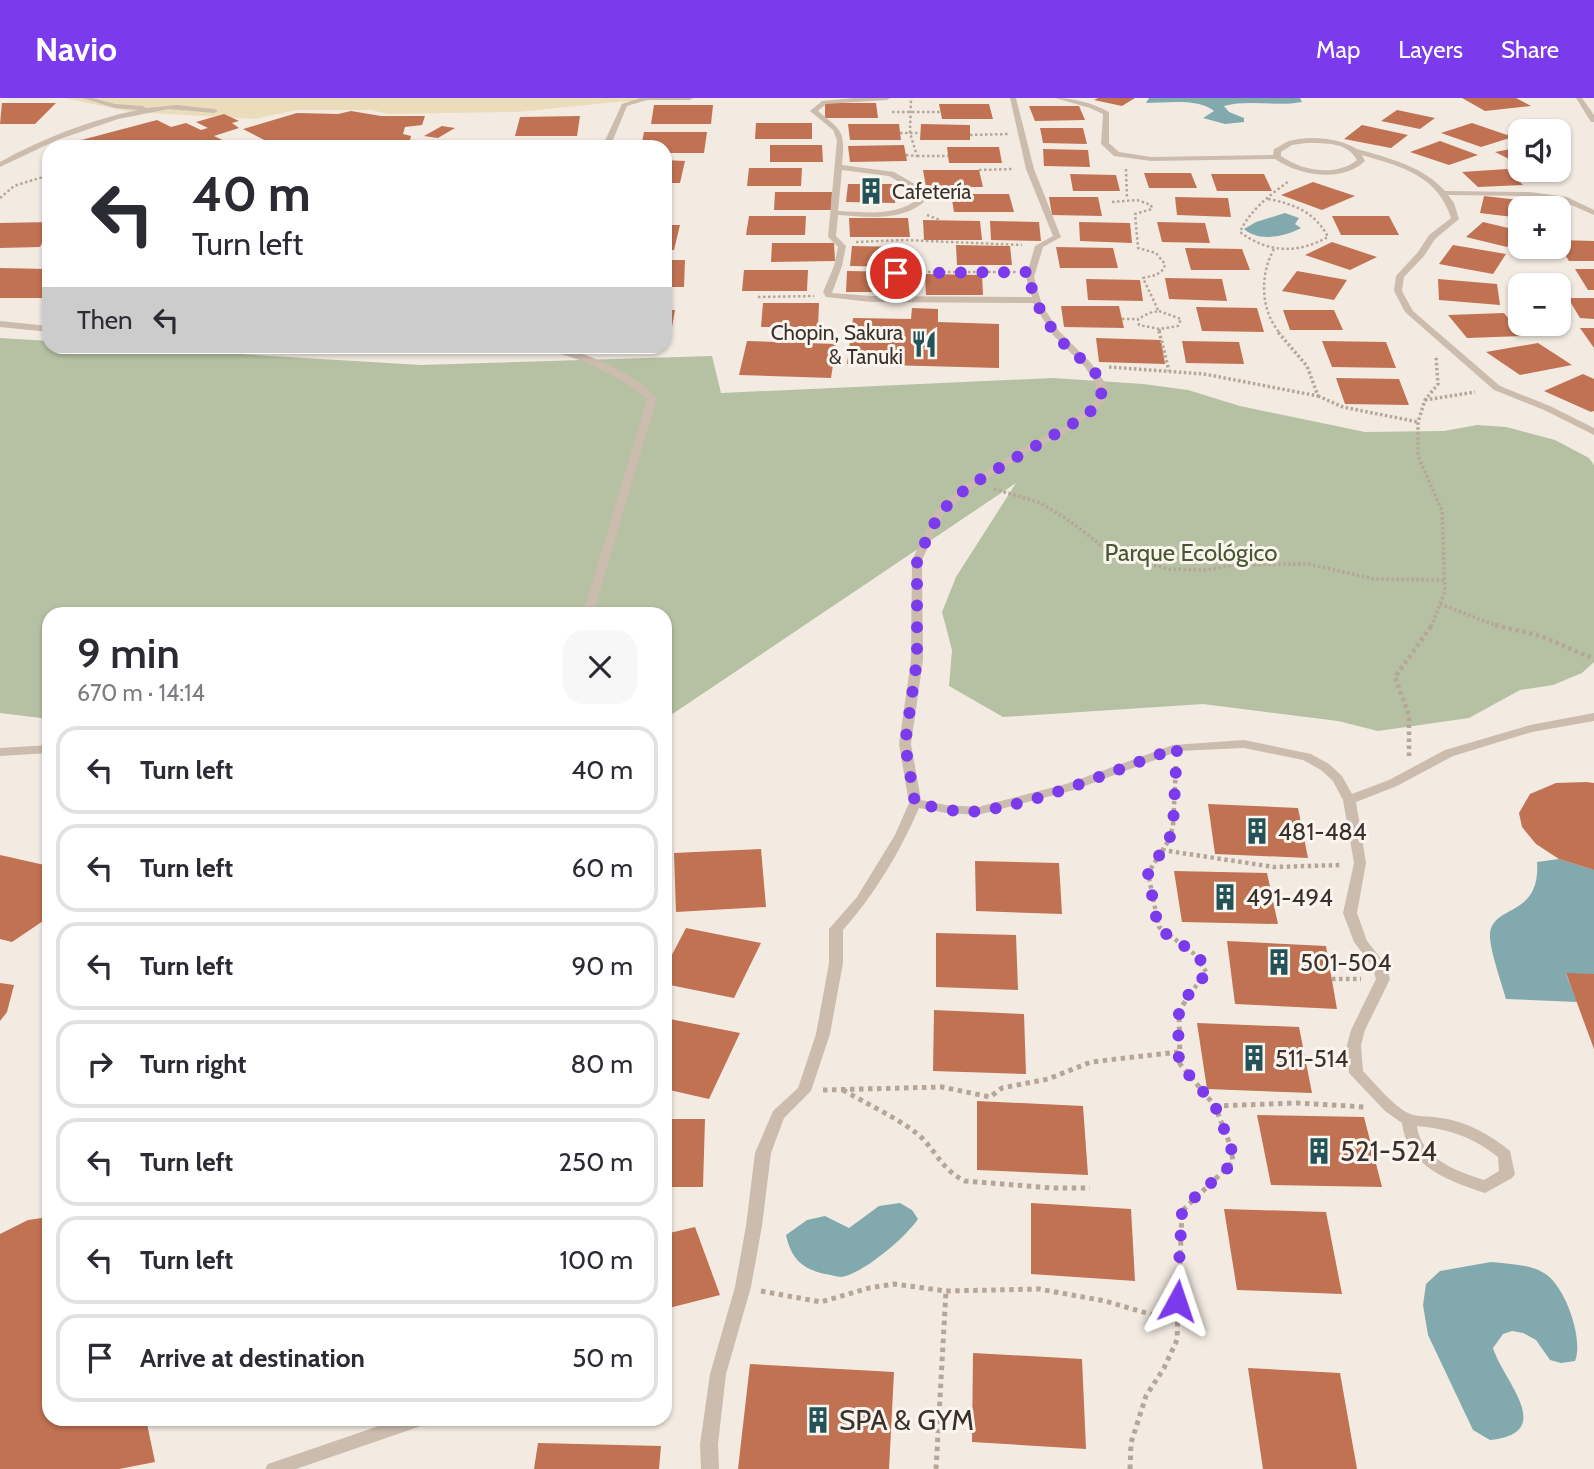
<!DOCTYPE html>
<html lang="en">
<head>
<meta charset="utf-8">
<style>
  :root { --surface:#fff; --page:#f7f7f7; --text:#2b2b33; --muted:#7c7c81; --line:#e1e1e2; --accent:#7c3aed }
  body { margin:0; font-family:Cabin,sans-serif; background:var(--page); color:var(--text); height:100vh; display:flex; flex-direction:column; font-size:26px; white-space:nowrap }
  * { box-sizing:border-box; margin:0 }
  p { font-size:23px; color:var(--muted) }
  .icon { flex:none; width:38px; height:38px; fill:none; stroke:currentColor; stroke-width:2; stroke-linecap:round; stroke-linejoin:round }
  .map { position:relative; flex:1; overflow:hidden }
  .side { position:absolute; left:42px; top:509px; width:630px; height:819px; display:flex; flex-direction:column; background:var(--surface); border-radius:21px; box-shadow:0 2px 5px #0004 }
  .side>* { flex:none }
  .top-card { position:absolute; left:42px; top:42px; width:630px; height:214px; border-radius:21px; box-shadow:0 2px 5px #0004; background:#fff; color:var(--text); overflow:hidden }
  .controls { position:absolute; left:1508px; top:21px; display:grid; gap:14px }
  .controls a { display:grid; place-items:center; width:63px; height:63px; border-radius:14px; background:var(--surface); box-shadow:0 2px 5px #0004; font-size:35px }
  .pin { position:absolute; display:grid; place-items:center; width:60px; height:60px; color:#fff; margin:-30px; border:4px solid #fff; border-radius:50%; box-shadow:0 2px 7px #0007 }
  .me { position:absolute; width:77px; margin:-38px; rotate:5deg; stroke-linejoin:round; filter:drop-shadow(0 0 5px #0008) }
  .turn { display:flex; align-items:center; gap:24px; height:147px; padding:0 35px; font-size:32px }
  .turn .icon { width:91px; height:91px; stroke-width:2.5 }
  .turn b { display:block; font-size:49px; line-height:60px }
  .then { display:flex; align-items:center; height:66px; padding:0 35px; background:#0003; gap:14px; font-size:26px }
  .round { display:grid; place-items:center; flex:none; width:74px; height:74px; border-radius:21px; background:var(--page) }
  .summary { display:flex; align-items:center; justify-content:space-between; height:119px; padding:0 35px }
  h1 { font-size:42px; font-weight:600; line-height:52px }
  ul { padding:0; list-style:none }
  li { display:flex; align-items:center; gap:21px; height:88px; margin:0 14px 10px; padding:0 21px; border:4px solid var(--line); border-radius:21px }
  li div { flex:1 }
  li b { display:block; font-size:26px }
  li em { font-style:normal }
  header { display:flex; align-items:center; gap:42px; box-sizing:border-box; height:98px; padding:0 35px; background:var(--accent); color:#fff }
  header strong { font-size:33px }
  nav { display:flex; gap:38px; margin-inline-start:auto; font-size:24px }
  .map>svg:first-child { display:block }
  .green { fill:#b5c1a2 }
  .sand { fill:#ebddbb }
  .water { fill:#82aaae }
  .building { fill:#c07253 }
  .lines { fill:none; stroke-linecap:round; stroke-linejoin:round }
  .path-far3 { stroke:#b6a698; stroke-width:2.5; stroke-dasharray:2.5 2.5; stroke-linecap:butt }
  .path-far2 { stroke:#b6a698; stroke-width:3.5; stroke-dasharray:2.5 2.5; stroke-linecap:butt }
  .path-far1 { stroke:#b6a698; stroke-width:4.5; stroke-dasharray:3.5 3.5; stroke-linecap:butt }
  .path { stroke:#b6a698; stroke-width:5; stroke-dasharray:4.5 4.5; stroke-linecap:butt }
  .lane { fill:#cbbcae; fill-rule:evenodd }
  .route { stroke:#7c3aed; stroke-width:12; stroke-dasharray:0 21.6 }
  .labels { text-anchor:middle; dominant-baseline:central; stroke-width:6; stroke-linejoin:round; paint-order:stroke }
  .far-poi-label { font-size:21px; fill:#3a312c; stroke:#faf5ee; text-anchor:start }
  .park-label { font-size:24px; fill:#475731; stroke:#faf5ee }
  .poi-label { font-size:24px; fill:#3a312c; stroke:#faf5ee; text-anchor:start }
  .near-poi-label { font-size:28px; fill:#3a312c; stroke:#faf5ee; text-anchor:start }
</style>
</head>
<body>
<header>
<strong>Navio</strong>
<nav><a>Map</a><a>Layers</a><a>Share</a></nav>
</header>
<div class="map">
<svg width="1594" height="1371" viewBox="0 0 1594 1371">
  <rect width="100%" height="100%" fill="#f3ebe2"/>
  <path class="green" d="M0 240 49 243V248L124 249 421 267 712 258 721 295 1053 280 1143 286 1188 292 1240 308 1365 334 1444 333 1477 327 1506 329 1555 342 1589 360 1594 367V564L1582 575 1553 587 1520 592 1469 620 1378 633 1338 623 1203 606 1003 619 949 588 952 552 942 514 956 479 1016 385 665 621V516H49V621L0 615Z"/>
  <path class="sand" d="M14 0H699L616 4 517 14 388 16 371 12H297L255 21 131 14 64 0Z"/>
  <g class="water">
    <path d="M1149 0H1300L1302 4C1276 9 1250 1 1224 8L1229 14 1244 20V24L1225 26 1203 20 1214 13C1199 0 1166 5 1146 5Z"/>
    <path d="M1285 115 1299 120 1295 126 1301 130C1285 139 1258 144 1244 131L1256 124Z"/>
    <path d="M1559 761 1594 772V876H1566L1577 904 1506 901C1502 886 1489 850 1490 836 1492 806 1541 820 1537 764Z"/>
    <path d="M900 1105 912 1112 918 1121C906 1139 863 1176 841 1179 836 1179 829 1176 825 1176 802 1171 791 1160 786 1137L807 1122 825 1118 849 1130 879 1108Z"/>
    <path d="M1491 1164C1508 1166 1529 1166 1544 1175 1565 1187 1584 1241 1575 1263L1561 1265 1550 1262 1536 1242 1523 1235 1512 1233 1503 1236 1493 1250C1503 1283 1558 1335 1490 1342L1473 1332 1428 1237 1423 1207 1426 1186 1440 1173Z"/>
  </g>
  <g class="building">
    <path d="M1098 0H1135L1122 8 1094 2Z"/>
    <path d="M1462 0H1516L1531 8 1485 13Z"/>
    <path d="M2 5H56L35 26H0Z"/>
    <path d="M825 5H876L878 20H825Z"/>
    <path d="M939 6H989L993 21H942Z"/>
    <path d="M654 7H713L711 26H651Z"/>
    <path d="M1029 8H1079L1085 22 1035 23Z"/>
    <path d="M1397 12 1435 20 1420 31 1381 23Z"/>
    <path d="M351 13 381 18H425L422 27 405 29 403 36 411 38 410 42 389 48 358 44 351 46 338 42 311 49H278L243 31 297 15 338 16Z"/>
    <path d="M224 16 239 23 232 25 239 30 214 38 237 49H187L181 46 171 49H76L70 45 157 22 171 29 186 25 201 32 208 30 196 24Z"/>
    <path d="M580 18 577 38H515L520 19Z"/>
    <path d="M756 25H812V41H755Z"/>
    <path d="M1472 25 1513 39 1481 49 1441 35Z"/>
    <path d="M848 26H899L901 42H850Z"/>
    <path d="M921 26 970 27V42H920Z"/>
    <path d="M1362 27 1408 37 1391 50 1344 41Z"/>
    <path d="M442 28 455 30 438 40 424 38Z"/>
    <path d="M1040 30H1083L1087 46 1043 45Z"/>
    <path d="M644 34H707L704 55H665V49H641Z"/>
    <path d="M1440 43 1478 57 1449 67 1410 54Z"/>
    <path d="M770 47H822L823 64H770Z"/>
    <path d="M904 47 907 63 850 64 848 48Z"/>
    <path d="M947 49H999L1002 65H949Z"/>
    <path d="M1521 49V67L1495 54Z"/>
    <path d="M1043 51 1088 52 1090 69 1044 68Z"/>
    <path d="M665 62 685 63 680 85H665Z"/>
    <path d="M749 70H802L801 88H747Z"/>
    <path d="M1507 71 1523 87 1478 89 1462 74Z"/>
    <path d="M923 72H979L983 89H926Z"/>
    <path d="M1144 75H1191L1197 90H1149Z"/>
    <path d="M1070 76 1116 77 1120 93H1073Z"/>
    <path d="M1211 76H1264L1272 93H1217Z"/>
    <path d="M1313 84 1355 98 1322 112 1281 97Z"/>
    <path d="M848 86H896L895 105 846 104Z"/>
    <path d="M775 94H832L831 112H774Z"/>
    <path d="M951 96H1009L1014 114H954Z"/>
    <path d="M1484 98 1536 104 1535 110H1521V120L1480 115Z"/>
    <path d="M1049 99H1098L1102 118 1052 117Z"/>
    <path d="M1175 99 1228 100 1231 119 1177 117Z"/>
    <path d="M749 118H806L805 137H746Z"/>
    <path d="M1332 118H1389L1399 137H1341Z"/>
    <path d="M849 120H908L910 139H850Z"/>
    <path d="M923 122 980 123 982 142H924Z"/>
    <path d="M990 123 1039 124 1041 143 991 142Z"/>
    <path d="M49 124V132L40 149 0 150V125Z"/>
    <path d="M1079 124 1130 125 1132 145 1080 143Z"/>
    <path d="M1157 124 1205 125 1210 145 1162 144Z"/>
    <path d="M1483 124 1521 133V136L1507 149 1466 139Z"/>
    <path d="M665 127H680L674 152H665Z"/>
    <path d="M1559 142 1594 143V163H1569L1559 147Z"/>
    <path d="M1332 144 1377 159 1350 172 1305 157Z"/>
    <path d="M772 145H834L835 163 771 164Z"/>
    <path d="M956 147 1010 148 1012 167H957Z"/>
    <path d="M1453 147 1506 156 1493 176 1439 166Z"/>
    <path d="M852 148 903 149 902 169 850 168Z"/>
    <path d="M1056 149 1113 150 1118 170H1060Z"/>
    <path d="M1185 150 1242 151 1250 172H1191Z"/>
    <path d="M665 162H685L684 189H665Z"/>
    <path d="M0 170 49 171V192L43 200H0Z"/>
    <path d="M1575 171H1594V192H1588Z"/>
    <path d="M744 172H808L807 193H742Z"/>
    <path d="M847 173 903 174V194H846Z"/>
    <path d="M1297 173 1347 182 1334 202 1282 193Z"/>
    <path d="M925 176 982 177 983 197H926Z"/>
    <path d="M1165 180 1222 181 1227 203 1169 201Z"/>
    <path d="M1086 181 1140 182 1143 203 1088 202Z"/>
    <path d="M1438 181 1497 186 1500 207 1439 202Z"/>
    <path d="M1568 200H1594V221L1580 220Z"/>
    <path d="M763 205H819L818 229H761Z"/>
    <path d="M1061 208H1119L1124 230 1064 229Z"/>
    <path d="M1196 209 1257 210 1264 234 1202 233Z"/>
    <path d="M912 210 938 211V224L999 226V270L847 266 853 220 911 221Z"/>
    <path d="M665 212H675L670 240H665Z"/>
    <path d="M1283 212H1334L1343 232H1290Z"/>
    <path d="M1504 215 1523 238 1467 240 1448 217Z"/>
    <path d="M1580 230H1594V250Z"/>
    <path d="M1096 240 1161 242 1165 266 1099 264Z"/>
    <path d="M747 243 836 246 831 280 739 277Z"/>
    <path d="M1182 243 1239 244 1244 266 1186 265Z"/>
    <path d="M1322 243 1386 244 1396 270 1332 269Z"/>
    <path d="M1538 245 1572 267 1520 277 1486 254Z"/>
    <path d="M1583 276 1594 281V313L1591 314 1544 293Z"/>
    <path d="M1336 280 1399 281 1409 307 1345 306Z"/>
    <path d="M1586 684 1594 685V772L1559 761 1536 746 1522 729 1519 715 1530 696 1556 685Z"/>
    <path d="M1208 706 1298 710 1308 760 1215 756Z"/>
    <path d="M761 751 766 809 676 814 674 755Z"/>
    <path d="M0 757 49 768V819L12 844 0 841Z"/>
    <path d="M975 763 1059 765 1062 816 976 813Z"/>
    <path d="M1174 773 1267 775 1278 826 1182 824Z"/>
    <path d="M686 830 761 845 734 900 665 886V870Z"/>
    <path d="M936 835 1016 837 1018 892 936 889Z"/>
    <path d="M1227 843 1326 848 1337 911 1235 906Z"/>
    <path d="M1566 875 1594 876V951Z"/>
    <path d="M0 885 14 887 7 914 0 923Z"/>
    <path d="M934 912 1024 916 1026 976 933 973Z"/>
    <path d="M665 920 740 935 709 1001 665 991Z"/>
    <path d="M1197 925 1299 929 1312 995 1207 991Z"/>
    <path d="M977 1003 1083 1008 1088 1077 977 1072Z"/>
    <path d="M1257 1017 1364 1019 1382 1089 1271 1087Z"/>
    <path d="M665 1021H705L703 1089H665Z"/>
    <path d="M1031 1105 1131 1111 1135 1183 1031 1176Z"/>
    <path d="M1224 1111 1326 1114 1342 1196 1237 1192Z"/>
    <path d="M49 1119V1321H146L155 1364 119 1371H0V1136L28 1122Z"/>
    <path d="M695 1129 720 1197 665 1211V1136Z"/>
    <path d="M973 1255 1082 1261 1086 1351 972 1344Z"/>
    <path d="M750 1266 894 1274 889 1371H738Z"/>
    <path d="M1248 1270 1340 1275 1357 1371H1263Z"/>
    <path d="M538 1345 661 1348 659 1371H534Z"/>
  </g>
  <g class="lines">
    <g class="path-far3">
      <path d="M892 14H941"/>
      <path d="M900 35H920"/>
      <path d="M970 37 1008 36"/>
      <path d="M906 57 917 58 910 35 911 0"/>
      <path d="M917 58H948"/>
      <path d="M1126 71 1127 101"/>
      <path d="M979 72 1013 71"/>
      <path d="M0 100 14 88 46 78"/>
      <path d="M1268 101C1294 106 1315 114 1328 139 1297 156 1268 155 1240 134 1249 113 1271 96 1289 83"/>
      <path d="M1112 104 1137 102 1151 107 1152 111 1135 116 1138 150 1156 155 1165 166 1164 171 1156 177 1143 180 1158 212"/>
      <path d="M927 117 940 122"/>
      <path d="M856 144 904 142 1022 147"/>
      <path d="M1274 151C1260 176 1260 211 1279 234"/>
      <path d="M878 174H1016"/>
      <path d="M758 199 814 198"/>
      <path d="M1159 213 1181 221 1178 228 1159 231 1139 227 1138 221 1149 215Z"/>
      <path d="M1122 221H1138"/>
      <path d="M1159 231 1160 234"/>
    </g>
    <g class="path-far2">
      <path d="M1159 233 1169 273"/>
      <path d="M1109 269 1204 276 1318 298 1307 268 1277 233"/>
      <path d="M1318 298 1343 309 1418 324"/>
      <path d="M1425 302 1475 294"/>
      <path d="M994 391 1038 404 1067 421 1114 457 1169 471 1206 472 1234 467 1308 466 1374 481 1444 482"/>
      <path d="M1440 506 1500 529"/>
      <path d="M1431 529 1445 493 1442 413 1418 358V324L1425 302 1438 286 1436 259"/>
    </g>
    <g class="path-far1">
      <path d="M1495 527 1541 538 1594 561"/>
      <path d="M1409 658V617L1395 579 1432 527"/>
      <path d="M1176 668 1173 728 1169 742 1148 775 1159 829 1193 855 1207 875 1185 901"/>
      <path d="M1162 752 1274 769 1342 767"/>
      <path d="M1332 881H1361"/>
    </g>
    <g class="path">
      <path d="M823 992 942 989 990 999 1002 990 1048 981 1091 964 1178 954"/>
      <path d="M843 992C865 1005 906 1024 923 1041 938 1057 944 1073 965 1083L1052 1090H1090"/>
      <path d="M1215 1008 1297 1005 1365 1009"/>
      <path d="M761 1193 821 1204 869 1190 894 1186 946 1193 1039 1191 1105 1203 1177 1224"/>
      <path d="M936 1371 946 1193"/>
      <path d="M1130 1371 1131 1345 1146 1298 1164 1270 1177 1242 1182 1113 1233 1064 1231 1049 1215 1008 1180 966 1179 914 1187 900"/>
    </g>
    <g class="lane">
      <path d="M82 0H93L115 6 143 8 146 10 177 7 214 11 218 13 214 15 169 11 118 21 57 42 0 69V64C43 40 90 22 138 12L115 10Z"/>
      <path d="M640 0H693L690 2H647L627 8 610 49H602L622 6Z"/>
      <path d="M854 0H890L887 2 826 6 818 13C844 34 845 34 842 67L894 74 925 92 926 102C903 124 867 119 838 117L836 138 846 148 842 168 832 195 871 198 1032 199 1026 179 1035 148 1053 138 1026 71 1010 0H1016L1034 71 1061 139 1043 149 1034 179 1042 207 1059 233 1091 265 1106 286 1103 306 1067 335 1030 353 973 390 944 415 922 462 923 562 911 646 921 702 946 707 978 709 1066 686 1173 647 1244 642 1311 656 1329 666 1342 678 1352 696 1389 682 1445 652 1530 627 1594 615V623L1532 634 1453 658 1397 688 1356 704 1366 765 1357 815 1367 843 1386 867 1390 881 1365 932 1361 947 1363 973C1376 986 1396 1012 1413 1017 1422 1019 1432 1018 1441 1020 1468 1024 1489 1036 1510 1053L1515 1076 1512 1080 1485 1095C1448 1083 1407 1068 1402 1025L1385 1013 1349 975 1347 947 1351 932 1376 881 1372 868 1354 844 1343 815 1354 765 1343 702 1333 683 1321 672 1303 662 1244 650 1179 653 1074 692 978 717 946 715 919 710C900 754 875 796 843 832V865L830 936 811 993 784 1020 771 1055 762 1128 751 1189 726 1276 718 1346 719 1371H701L700 1346 710 1276 735 1189 746 1128 755 1055 773 1013 798 990 816 936 829 865V831L857 799 895 737 909 705 899 646 911 562 912 462 935 414 965 386 1024 349 1061 331 1095 303 1096 286 1085 269 1053 237 1033 205 871 204 826 199 823 194 834 168 838 149 828 139 837 42 833 32 810 13 822 3ZM842 72 889 78 918 95V101C895 119 866 114 838 113ZM1417 1028C1449 1031 1473 1039 1498 1059L1499 1073 1484 1082C1457 1073 1421 1061 1417 1028Z"/>
      <path d="M1055 0C1074 0 1092 5 1109 14V45L1119 54 1151 59 1273 57 1274 51C1279 49 1284 45 1289 43 1310 37 1339 40 1357 51 1388 60 1423 68 1445 93L1531 94 1567 99 1594 112V117L1562 103 1531 98 1448 97 1454 105 1459 121 1435 141 1424 158 1404 179 1402 193 1413 213 1500 288 1550 308 1594 330V337L1544 312 1494 292 1405 214 1394 193 1396 178 1418 154 1429 137 1451 120C1437 77 1402 69 1362 57L1365 63C1342 85 1300 78 1275 61L1151 63 1114 58 1101 46 1103 16 1090 10ZM1306 45C1324 45 1348 44 1357 62 1336 79 1302 73 1281 58V54L1292 47Z"/>
      <path d="M1576 0H1582L1594 17V24H1591Z"/>
      <path d="M0 223 49 228V234L0 229Z"/>
      <path d="M454 248C486 248 520 245 551 249 587 253 631 274 657 300L593 516H583L647 301C612 274 573 254 529 251 505 249 482 251 458 251Z"/>
      <path d="M49 647V655L0 658V650Z"/>
      <path d="M399 1321H429L427 1326 296 1371H265L268 1366Z"/>
    </g>
  </g>
  <g class="lines">
    <path class="route" d="M896 175 1031 174C1026 195 1051 232 1065 247 1076 259 1097 269 1101 287 1102 292 1101 299 1100 303L1087 317 969 388 940 414 917 461V562L905 646 915 705C936 709 959 716 980 713 1048 703 1113 672 1177 650L1173 728 1169 742 1148 775 1158 829C1174 845 1201 852 1207 875L1190 894 1179 914 1178 954 1180 966 1215 1008 1231 1049 1233 1064C1218 1082 1196 1094 1182 1114L1177 1203"/>
  </g>
  <defs>
    <symbol id="building-bare" viewBox="-9 -9 18 18"><path d="M-4-6H4V6H1V3H-1V6H-4ZM-2.5-4.3h1.7v1.8h-1.7ZM.8-4.3h1.7v1.8H.8ZM-2.5-1h1.7V.8h-1.7ZM.8-1h1.7V.8H.8Z" fill="#235359" stroke="#faf5ee" stroke-width="2.5" paint-order="stroke"/></symbol>
    <symbol id="restaurant-bare" viewBox="-9 -9 18 18"><path d="M-5-6h1v4h1v-4h1v4h1v-4h1v5L-1.5 .5V6h-2V.5L-5-1ZM5-6V6H3V1.5H1.5Q1.5-4 5-6Z" fill="#235359" stroke="#faf5ee" stroke-width="2.5" paint-order="stroke"/></symbol>
  </defs>
  <g fill-rule="evenodd">
    <use href="#building-bare" x="852" y="74" width="38" height="38"/>
    <use href="#restaurant-bare" x="905" y="227" width="38" height="38"/>
    <use href="#building-bare" x="1238" y="714" width="38" height="38"/>
    <use href="#building-bare" x="1206" y="780" width="38" height="38"/>
    <use href="#building-bare" x="1260" y="845" width="38" height="38"/>
    <use href="#building-bare" x="1235" y="941" width="38" height="38"/>
    <use href="#building-bare" x="1300" y="1034" width="38" height="38"/>
    <use href="#building-bare" x="799" y="1303" width="38" height="38"/>
  </g>
  <g class="labels">
    <g class="far-poi-label">
      <text x="892" y="93">Cafetería</text>
      <text x="903" y="234" text-anchor="end">Chopin, Sakura<tspan x="903" dy="24">&amp; Tanuki</tspan></text>
    </g>
    <g class="park-label">
      <text x="1191" y="454">Parque Ecológico</text>
    </g>
    <g class="poi-label">
      <text x="1278" y="733">481-484</text>
      <text x="1246" y="799">491-494</text>
      <text x="1300" y="864">501-504</text>
      <text x="1275" y="960">511-514</text>
    </g>
    <g class="near-poi-label">
      <text x="1340" y="1053">521-524</text>
      <text x="839" y="1322">SPA &amp; GYM</text>
    </g>
  </g>
</svg>
<div class="controls">
<a><svg class="icon" aria-label="sound" viewBox="0 0 24 24"><path d="M4 9h4l5-4v14l-5-4H4zM17 9q2 3 0 6"/></svg></a>
<a>+</a>
<a>−</a>
</div>
<div class="pin" style="left:896px;top:175px;background:#d93025"><svg class="icon" aria-label="arrive" viewBox="0 0 24 24"><path d="M6 21V4h12l-3 4 3 4H6"/></svg></div>
<svg class="me" style="left:1177px;top:1203px" viewBox="-20 -20 40 40"><path d="M0-17L14 15 0 8-14 15z" fill="#7c3aed" stroke="#fff" stroke-width="4"/></svg>
<div class="top-card">
<div class="turn"><svg class="icon" aria-label="left" viewBox="0 0 24 24"><path d="M17 20v-9H6M10 6l-5 5 5 5"/></svg><div><b>40 m</b>Turn left</div></div>
<div class="then">Then<svg class="icon" aria-label="left" viewBox="0 0 24 24"><path d="M17 20v-9H6M10 6l-5 5 5 5"/></svg></div>
</div>
<section class="side">
<div class="summary"><div><h1>9 min</h1><p>670 m · 14:14</p></div><a class="round"><svg class="icon" aria-label="close" viewBox="0 0 24 24"><path d="M6 6l12 12M18 6L6 18"/></svg></a></div>
<ul>
<li><svg class="icon" aria-label="left" viewBox="0 0 24 24"><path d="M17 20v-9H6M10 6l-5 5 5 5"/></svg><div><b>Turn left</b></div><em>40 m</em></li>
<li><svg class="icon" aria-label="left" viewBox="0 0 24 24"><path d="M17 20v-9H6M10 6l-5 5 5 5"/></svg><div><b>Turn left</b></div><em>60 m</em></li>
<li><svg class="icon" aria-label="left" viewBox="0 0 24 24"><path d="M17 20v-9H6M10 6l-5 5 5 5"/></svg><div><b>Turn left</b></div><em>90 m</em></li>
<li><svg class="icon" aria-label="right" viewBox="0 0 24 24"><path d="M7 20v-9h11M14 6l5 5-5 5"/></svg><div><b>Turn right</b></div><em>80 m</em></li>
<li><svg class="icon" aria-label="left" viewBox="0 0 24 24"><path d="M17 20v-9H6M10 6l-5 5 5 5"/></svg><div><b>Turn left</b></div><em>250 m</em></li>
<li><svg class="icon" aria-label="left" viewBox="0 0 24 24"><path d="M17 20v-9H6M10 6l-5 5 5 5"/></svg><div><b>Turn left</b></div><em>100 m</em></li>
<li><svg class="icon" aria-label="arrive" viewBox="0 0 24 24"><path d="M6 21V4h12l-3 4 3 4H6"/></svg><div><b>Arrive at destination</b></div><em>50 m</em></li>
</ul>
</section>
</div>
</body>
</html>
